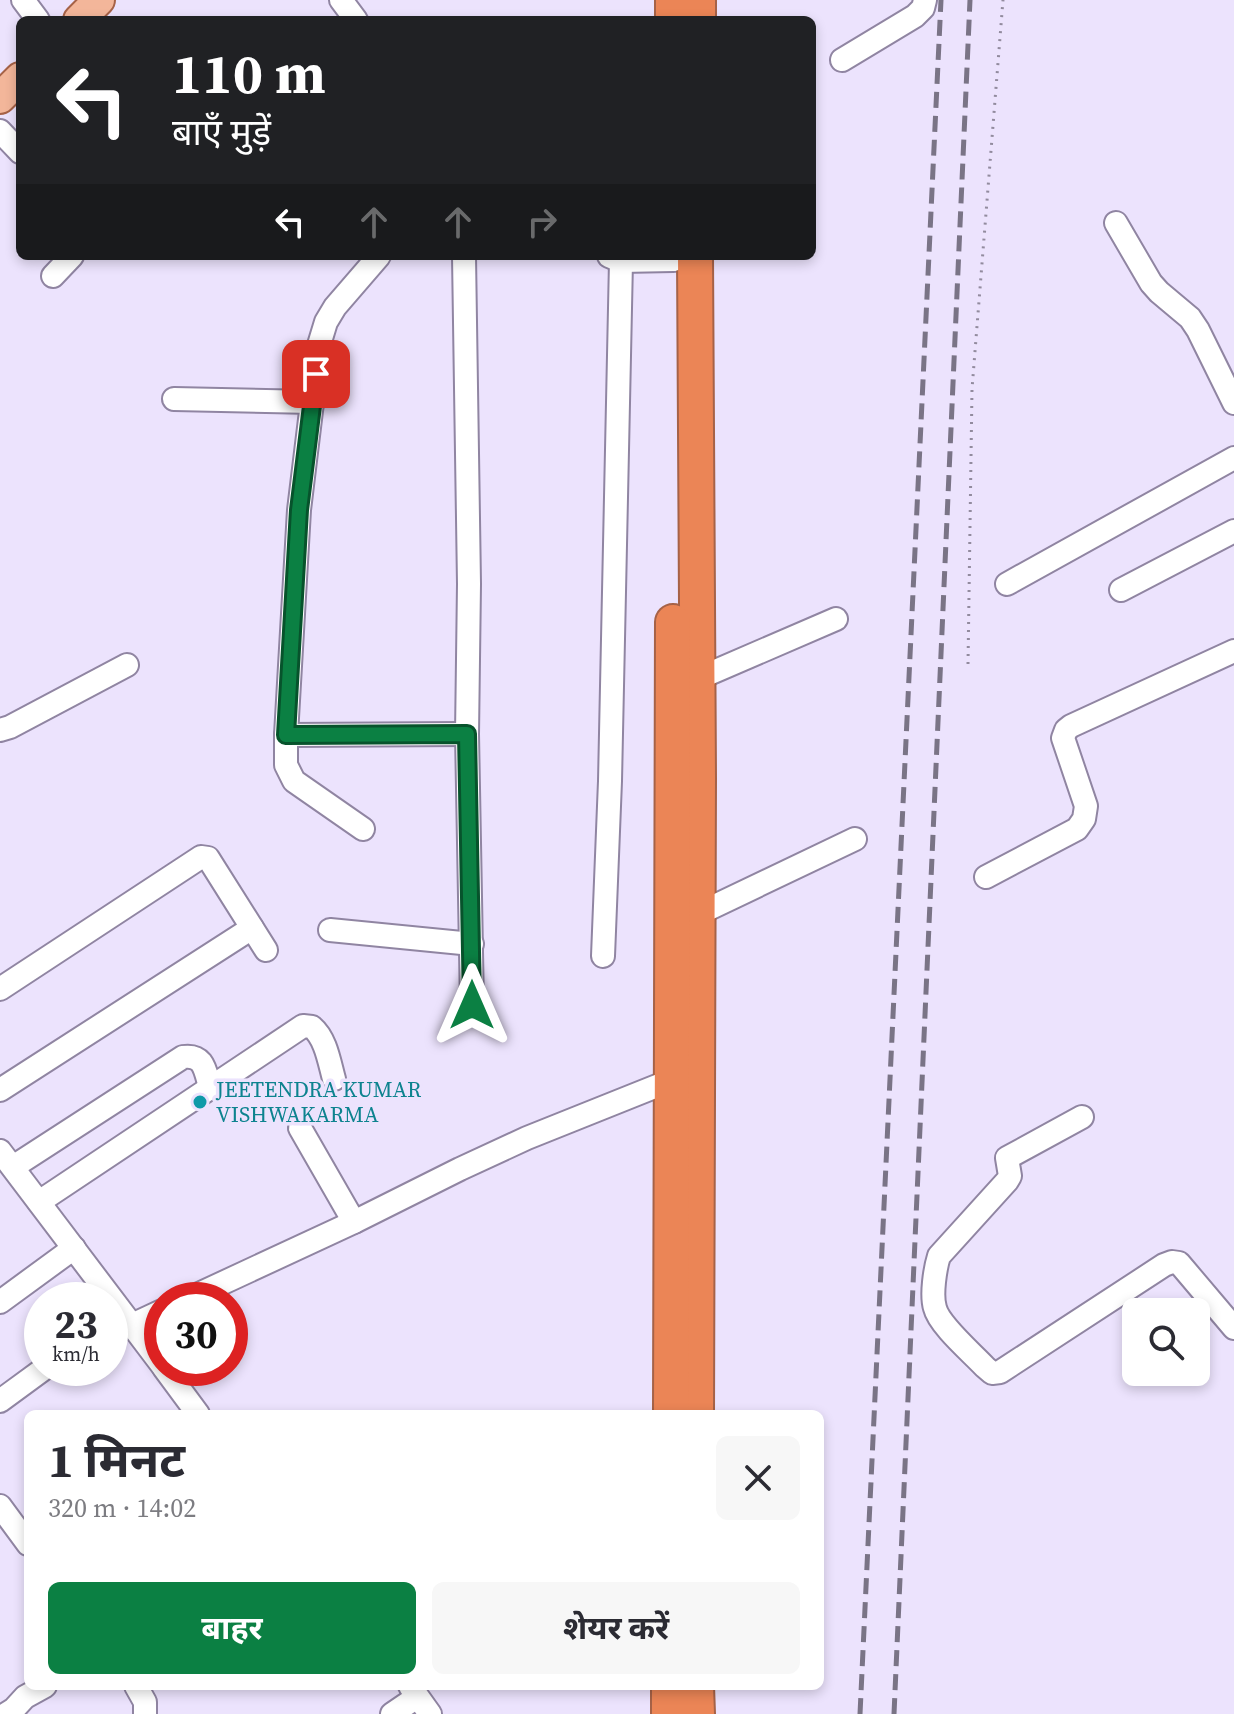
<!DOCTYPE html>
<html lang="hi">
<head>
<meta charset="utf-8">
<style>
  :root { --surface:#fff; --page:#f7f7f7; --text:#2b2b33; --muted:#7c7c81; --accent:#0b8043 }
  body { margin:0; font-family:"Source Serif 4","Noto Sans Devanagari",serif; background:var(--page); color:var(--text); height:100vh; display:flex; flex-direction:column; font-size:30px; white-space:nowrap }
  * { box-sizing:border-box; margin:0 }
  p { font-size:26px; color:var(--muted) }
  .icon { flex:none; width:44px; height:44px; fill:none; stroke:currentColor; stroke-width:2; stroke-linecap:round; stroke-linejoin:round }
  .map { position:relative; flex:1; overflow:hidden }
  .side { position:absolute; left:24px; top:1410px; width:800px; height:280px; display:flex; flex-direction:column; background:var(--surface); border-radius:12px; box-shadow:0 4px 12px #0003 }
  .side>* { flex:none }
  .guide { position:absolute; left:16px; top:16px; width:800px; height:244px; border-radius:12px; box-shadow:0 4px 12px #0003; background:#202124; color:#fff; overflow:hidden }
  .buttons { position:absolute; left:1122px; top:1298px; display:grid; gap:16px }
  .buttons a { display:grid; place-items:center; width:88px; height:88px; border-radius:12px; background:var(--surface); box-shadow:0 4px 12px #0003; font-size:40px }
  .speed { position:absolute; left:24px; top:1282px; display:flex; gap:16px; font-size:40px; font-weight:700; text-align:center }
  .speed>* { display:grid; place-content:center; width:104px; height:104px; border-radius:50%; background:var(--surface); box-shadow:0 4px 12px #0003; line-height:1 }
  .speed small { font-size:20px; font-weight:400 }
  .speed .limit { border:12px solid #d22; background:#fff; color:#111 }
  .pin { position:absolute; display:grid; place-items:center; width:68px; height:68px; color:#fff; margin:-34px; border-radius:16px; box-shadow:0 4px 12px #0006 }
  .me { position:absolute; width:88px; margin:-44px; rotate:0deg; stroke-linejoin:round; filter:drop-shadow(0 0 6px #0008) }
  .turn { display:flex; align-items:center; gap:28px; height:168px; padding:0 24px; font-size:36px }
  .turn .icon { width:104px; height:104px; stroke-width:2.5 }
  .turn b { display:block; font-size:56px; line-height:68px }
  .lanes { display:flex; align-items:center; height:76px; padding:0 24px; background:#0003; justify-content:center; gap:40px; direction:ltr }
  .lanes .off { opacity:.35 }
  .round { display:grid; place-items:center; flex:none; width:84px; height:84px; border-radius:12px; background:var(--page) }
  .summary { display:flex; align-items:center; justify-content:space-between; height:136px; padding:0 24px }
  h1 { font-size:48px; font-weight:700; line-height:60px }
  .action { display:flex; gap:16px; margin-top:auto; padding:16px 24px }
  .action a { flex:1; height:92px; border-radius:12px; background:var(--accent); color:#fff; font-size:32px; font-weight:700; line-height:92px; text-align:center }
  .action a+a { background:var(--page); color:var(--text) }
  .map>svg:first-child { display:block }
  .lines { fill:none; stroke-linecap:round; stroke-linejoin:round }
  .minor-casing { stroke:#9085a2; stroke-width:26 }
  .major-casing { stroke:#a66247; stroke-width:34 }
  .highway-casing { stroke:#a66247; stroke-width:38 }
  .path { stroke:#928b9e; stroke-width:3; stroke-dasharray:2 6; stroke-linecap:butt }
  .minor { stroke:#fff; stroke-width:22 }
  .major { stroke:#f3b69a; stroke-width:30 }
  .highway { stroke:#eb8556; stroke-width:34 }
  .rail { stroke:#7a7486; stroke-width:5; stroke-dasharray:16 8; stroke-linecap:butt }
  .route-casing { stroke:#07532c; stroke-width:20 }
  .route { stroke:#0b8043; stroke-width:14 }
  .culture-dot { fill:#0f9aa8; stroke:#ece3fd; stroke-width:3 }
  .labels { text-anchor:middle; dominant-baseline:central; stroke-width:7; stroke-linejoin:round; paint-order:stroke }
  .culture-label { font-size:22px; fill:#0d838f; stroke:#ece3fd; text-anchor:start }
</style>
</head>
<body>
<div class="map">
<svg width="1234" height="1714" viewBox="0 0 1234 1714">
  <rect width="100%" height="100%" fill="#ece3fd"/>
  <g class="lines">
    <defs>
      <g id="minor">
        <path d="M23 0 38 20"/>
        <path d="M341 0 356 20"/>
        <path d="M842 60 915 16 923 8 925 0"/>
        <path d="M0 131 20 152"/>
        <path d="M1116 223 1151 283 1159 292 1190 318 1198 330 1234 403"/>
        <path d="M464 256 469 584 467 734 472 1005"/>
        <path d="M609 256 621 261 673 260"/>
        <path d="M53 276 72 256"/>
        <path d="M174 399 313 402"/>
        <path d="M1007 584 1234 458"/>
        <path d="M1121 590 1234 531"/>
        <path d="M697 679 836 619"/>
        <path d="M0 730 10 727 127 665"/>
        <path d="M286 735 467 734"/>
        <path d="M363 829 294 781 286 765V735L299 510 319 345 326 322 335 307 379 256"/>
        <path d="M986 877 1077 829 1084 819 1086 806 1063 738 1066 730 1071 726 1234 651"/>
        <path d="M698 914 855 839"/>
        <path d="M330 930 472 944"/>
        <path d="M603 956 610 781 621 261"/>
        <path d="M0 989 201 857 208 858 266 950"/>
        <path d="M0 1090 252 928"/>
        <path d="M1082 1117 1007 1158 1010 1176 1007 1181 939 1256C935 1269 931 1295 935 1308 939 1325 972 1353 985 1367L992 1373 1000 1372 1164 1265 1172 1262 1179 1263 1234 1328"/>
        <path d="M300 1128 354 1222"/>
        <path d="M0 1151 162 1365"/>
        <path d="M13 1167 183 1057C204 1054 205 1070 210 1087"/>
        <path d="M39 1202 303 1026 312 1027C326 1039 329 1061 334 1079"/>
        <path d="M186 1300 354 1222 460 1169 527 1138 672 1080"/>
        <path d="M0 1302 74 1248"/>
        <path d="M132 1325 162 1311"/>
        <path d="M164 1368 198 1414"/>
        <path d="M0 1401 45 1368"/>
        <path d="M0 1506 28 1544"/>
        <path d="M136 1686 145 1702V1714"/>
        <path d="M410 1686 430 1714"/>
        <path d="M6 1714 14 1709 25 1697 45 1686"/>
        <path d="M392 1714 417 1697"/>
      </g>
      <g id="major">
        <path d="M79 20 99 0"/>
        <path d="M0 98 20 78"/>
      </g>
      <g id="highway">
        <path d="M673 0V20"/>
        <path d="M698 20V0"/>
        <path d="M695 256 698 778 696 1414"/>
        <path d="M671 1414 673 622"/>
        <path d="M696 1686 697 1714"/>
        <path d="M669 1714V1686"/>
      </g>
    </defs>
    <use href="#minor" class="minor-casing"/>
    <use href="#major" class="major-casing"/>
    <use href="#highway" class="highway-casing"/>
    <path class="path" d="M968 664 972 389 1003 0"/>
    <use href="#minor" class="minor"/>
    <use href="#major" class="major"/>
    <use href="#highway" class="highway"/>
    <g class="rail">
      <path d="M860 1714 941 0"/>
      <path d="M894 1714 970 0"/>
    </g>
  </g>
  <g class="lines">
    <defs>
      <path id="route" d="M316 374 299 510 286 735 467 734 472 1005"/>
    </defs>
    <use href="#route" class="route-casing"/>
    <use href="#route" class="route"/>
  </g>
  <circle class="culture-dot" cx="200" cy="1102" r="8"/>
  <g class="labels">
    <g class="culture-label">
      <text x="216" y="1089">JEETENDRA KUMAR<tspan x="216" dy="25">VISHWAKARMA</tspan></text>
    </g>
  </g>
</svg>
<div class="buttons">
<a><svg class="icon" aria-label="search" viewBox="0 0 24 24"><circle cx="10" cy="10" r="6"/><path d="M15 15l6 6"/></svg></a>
</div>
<div class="speed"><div>23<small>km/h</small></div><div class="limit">30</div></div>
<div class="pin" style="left:316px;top:374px;background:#d93025"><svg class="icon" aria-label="arrive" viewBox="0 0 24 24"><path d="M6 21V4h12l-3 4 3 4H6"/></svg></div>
<svg class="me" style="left:472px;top:1005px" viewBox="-20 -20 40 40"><path d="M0-17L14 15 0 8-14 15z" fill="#0b8043" stroke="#fff" stroke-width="4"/></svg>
<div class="guide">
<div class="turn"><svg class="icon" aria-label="left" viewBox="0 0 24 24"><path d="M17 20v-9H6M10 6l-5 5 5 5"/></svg><div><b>110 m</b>बाएँ मुड़ें</div></div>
<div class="lanes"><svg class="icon" aria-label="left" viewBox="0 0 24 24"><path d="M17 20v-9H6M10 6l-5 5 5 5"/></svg><svg class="icon off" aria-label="ahead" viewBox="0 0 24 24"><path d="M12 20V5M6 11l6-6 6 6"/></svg><svg class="icon off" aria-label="ahead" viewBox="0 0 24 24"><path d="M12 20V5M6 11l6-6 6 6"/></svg><svg class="icon off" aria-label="right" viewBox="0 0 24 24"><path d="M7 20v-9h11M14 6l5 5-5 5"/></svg></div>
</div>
<section class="side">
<div class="summary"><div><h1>1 मिनट</h1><p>320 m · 14:02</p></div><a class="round"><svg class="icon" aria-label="close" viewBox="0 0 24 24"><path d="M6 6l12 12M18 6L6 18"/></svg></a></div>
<div class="action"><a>बाहर</a><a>शेयर करें</a></div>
</section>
</div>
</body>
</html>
